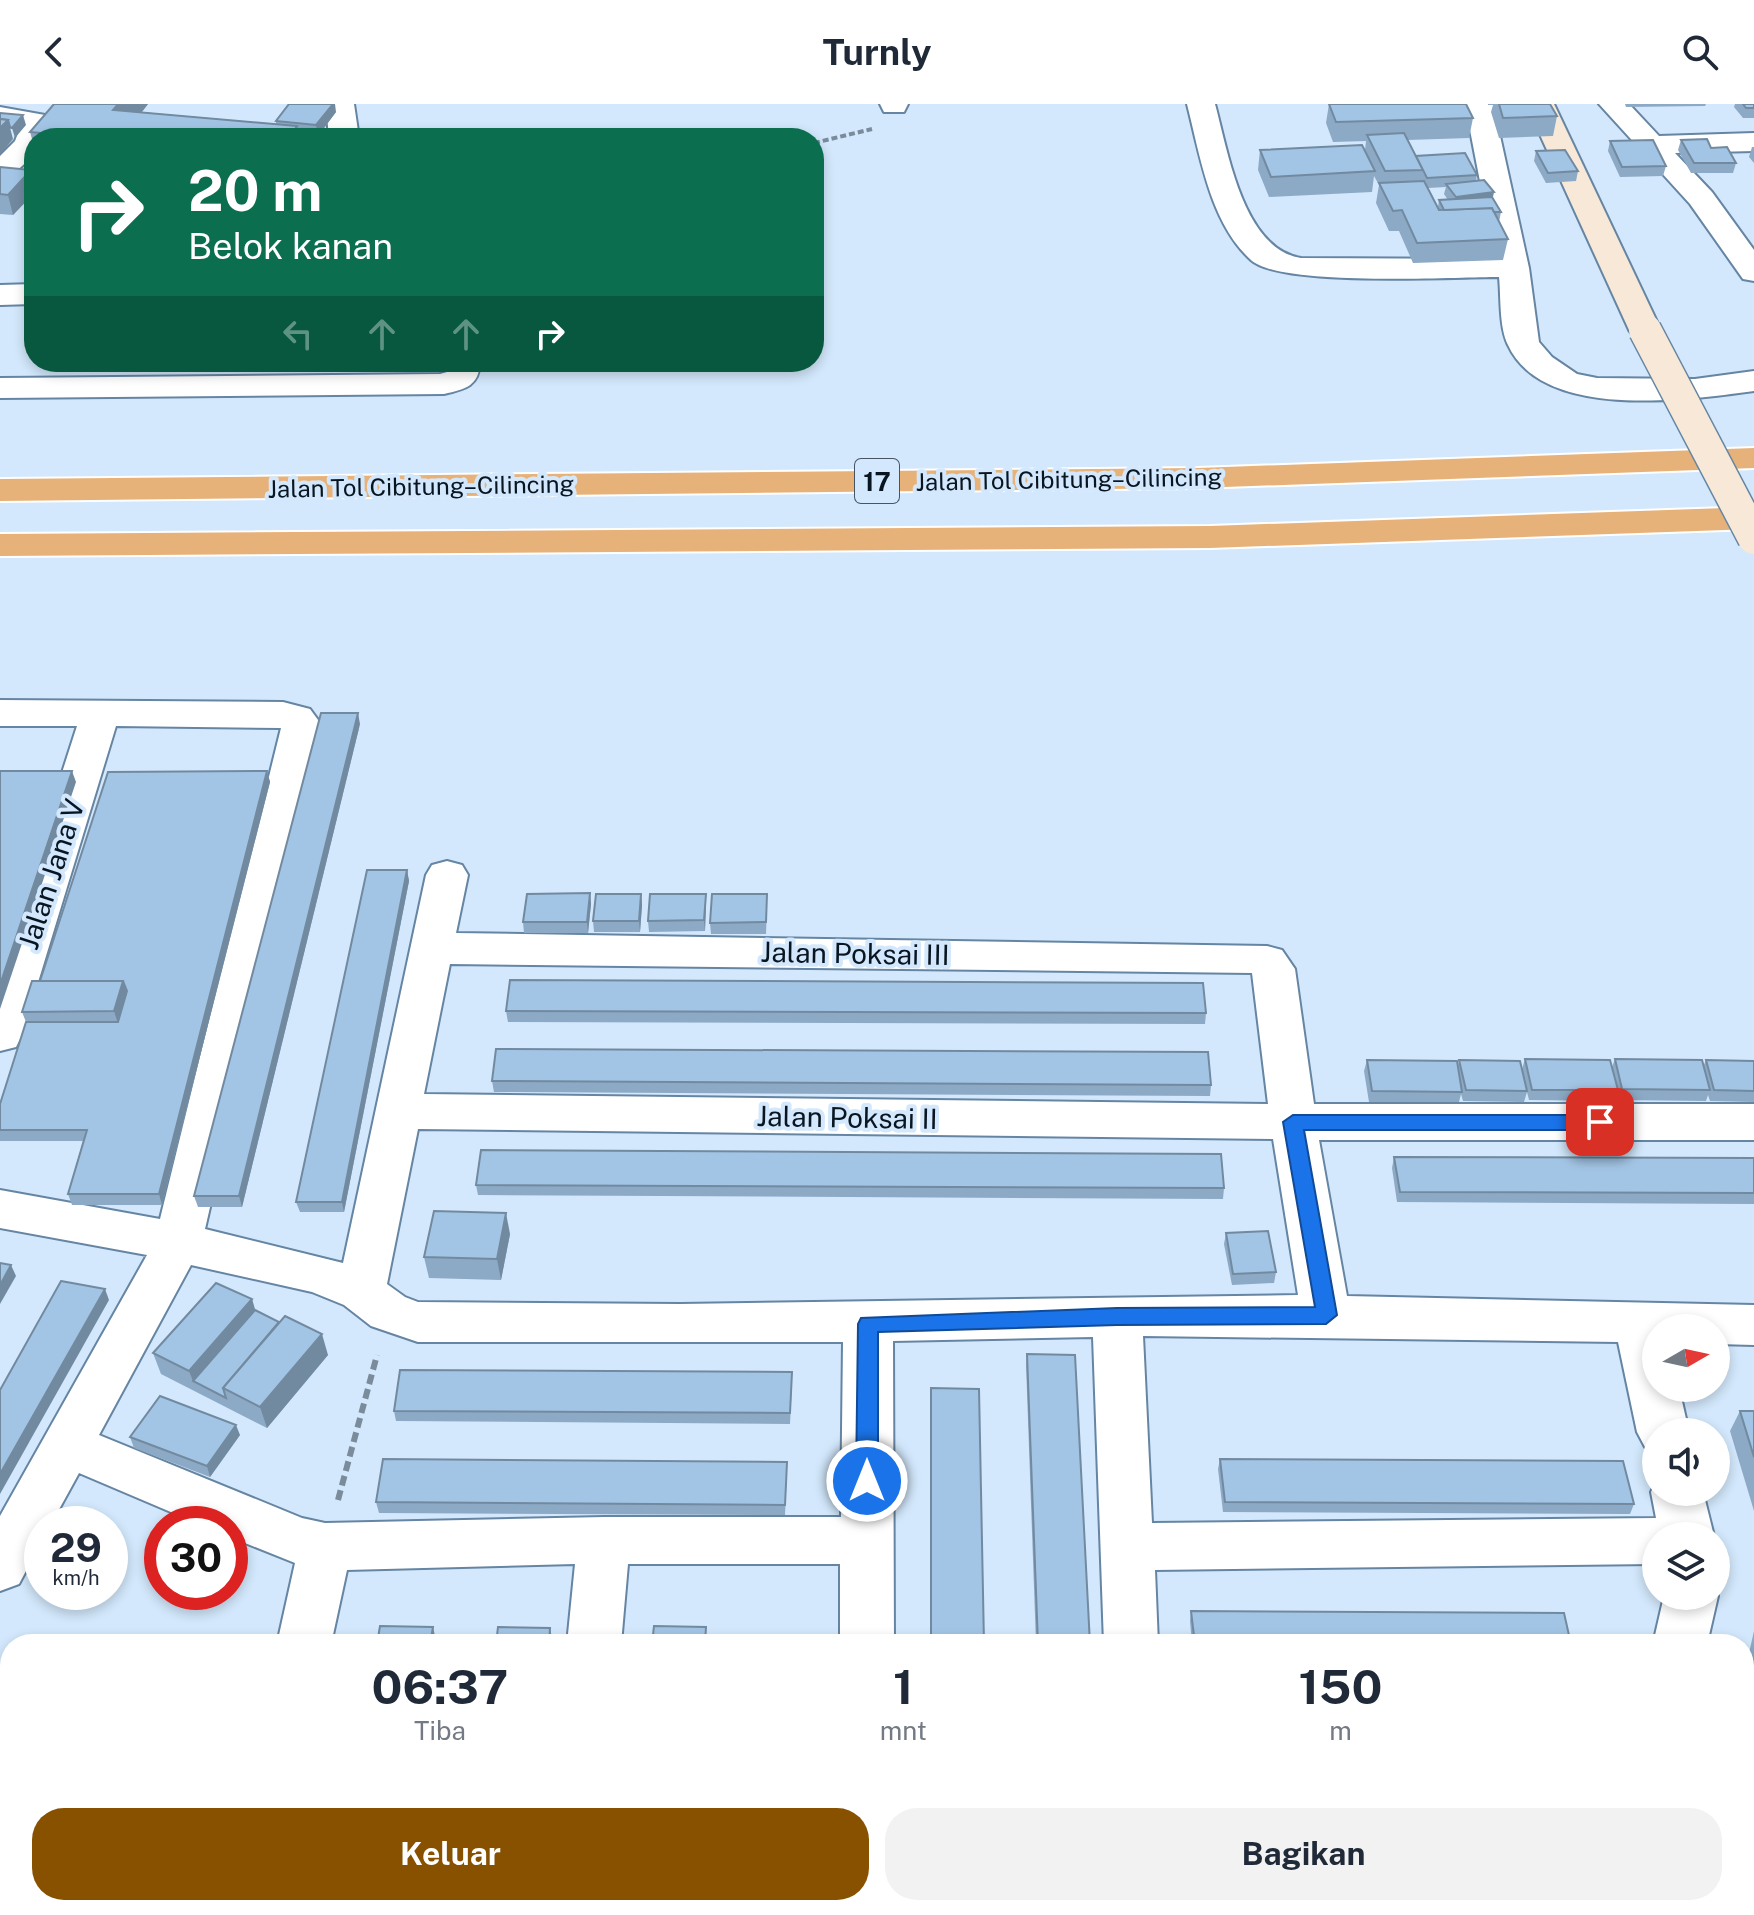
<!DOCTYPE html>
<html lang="id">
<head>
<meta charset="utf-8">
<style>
  :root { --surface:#fff; --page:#f2f2f3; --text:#1f2937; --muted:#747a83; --accent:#875100 }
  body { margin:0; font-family:"Public Sans",sans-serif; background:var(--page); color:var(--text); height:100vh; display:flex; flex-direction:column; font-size:30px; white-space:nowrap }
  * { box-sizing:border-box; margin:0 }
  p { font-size:26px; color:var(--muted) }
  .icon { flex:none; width:44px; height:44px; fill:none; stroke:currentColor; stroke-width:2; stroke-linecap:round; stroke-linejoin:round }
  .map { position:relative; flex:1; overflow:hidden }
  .sheet { position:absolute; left:0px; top:1530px; width:1754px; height:282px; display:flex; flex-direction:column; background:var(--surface); border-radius:32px 32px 0 0; box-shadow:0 4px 12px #0003 }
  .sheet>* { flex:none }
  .guide { position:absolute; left:24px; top:24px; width:800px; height:244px; border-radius:32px; box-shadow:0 4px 12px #0003; background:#0b6e4f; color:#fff; overflow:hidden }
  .needle { width:52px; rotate:81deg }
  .buttons { position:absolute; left:1642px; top:1210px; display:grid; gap:16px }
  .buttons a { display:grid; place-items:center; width:88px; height:88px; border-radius:50%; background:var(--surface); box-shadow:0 4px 12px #0003; font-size:40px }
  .speed { position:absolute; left:24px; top:1402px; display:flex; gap:16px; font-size:40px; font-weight:700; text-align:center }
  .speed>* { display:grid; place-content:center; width:104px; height:104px; border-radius:50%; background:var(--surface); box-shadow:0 4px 12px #0003; line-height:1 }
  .speed small { font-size:20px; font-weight:400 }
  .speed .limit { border:12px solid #d22; background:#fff; color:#111 }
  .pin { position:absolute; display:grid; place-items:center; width:68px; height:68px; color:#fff; margin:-34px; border-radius:16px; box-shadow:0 4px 12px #0006 }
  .me { position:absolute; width:88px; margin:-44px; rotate:0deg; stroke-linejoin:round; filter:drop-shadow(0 0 6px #0008) }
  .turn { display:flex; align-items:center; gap:28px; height:168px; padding:0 32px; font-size:36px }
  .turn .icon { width:104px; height:104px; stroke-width:2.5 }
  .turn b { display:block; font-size:56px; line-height:68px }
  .lanes { display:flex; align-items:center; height:76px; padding:0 32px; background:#0003; justify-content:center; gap:40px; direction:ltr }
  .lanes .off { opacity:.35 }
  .eta { display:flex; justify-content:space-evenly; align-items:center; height:136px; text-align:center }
  .eta b { font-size:48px; font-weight:700; line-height:56px }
  .action { display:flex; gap:16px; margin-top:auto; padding:16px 32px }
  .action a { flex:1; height:92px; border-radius:32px; background:var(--accent); color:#fff; font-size:32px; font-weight:700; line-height:92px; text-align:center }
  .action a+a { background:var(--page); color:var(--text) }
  header { display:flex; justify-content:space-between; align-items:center; height:104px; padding:0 32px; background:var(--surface); font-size:36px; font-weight:700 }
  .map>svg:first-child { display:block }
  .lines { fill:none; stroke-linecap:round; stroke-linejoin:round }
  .street-casing { stroke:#6585a3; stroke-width:4 }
  .secondary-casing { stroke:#6585a3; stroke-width:4 }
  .highway-casing { stroke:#fff; stroke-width:4 }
  .path-far1 { stroke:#7a8b9c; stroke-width:4; stroke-dasharray:6 3; stroke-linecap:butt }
  .path { stroke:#7a8b9c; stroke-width:6; stroke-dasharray:10 5; stroke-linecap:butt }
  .street { fill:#fff; fill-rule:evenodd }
  .secondary { fill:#f8e8d7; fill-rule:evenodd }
  .highway { fill:#e7b279; fill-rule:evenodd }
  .secondary-bridge-casing { stroke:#6585a3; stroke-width:35; stroke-linecap:butt }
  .secondary-bridge { stroke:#f8e8d7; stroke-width:32 }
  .wall { fill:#8ca9c5; fill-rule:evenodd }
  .shaded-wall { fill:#728aa0 }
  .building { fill:#a3c5e5; stroke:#728aa0; stroke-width:2 }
  .route { fill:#1a73e8; stroke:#114b97; stroke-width:2 }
  .labels { text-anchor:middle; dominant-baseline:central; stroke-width:8; stroke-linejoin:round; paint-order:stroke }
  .far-street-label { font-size:24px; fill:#091521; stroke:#d3e8fc }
  .shield { fill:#d3e8fc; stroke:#465463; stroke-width:2 }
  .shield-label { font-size:26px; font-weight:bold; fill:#091521 }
  .street-label { font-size:28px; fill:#091521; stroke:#d3e8fc }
</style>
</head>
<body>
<header><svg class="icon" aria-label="back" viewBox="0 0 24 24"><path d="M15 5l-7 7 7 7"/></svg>Turnly<svg class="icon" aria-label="search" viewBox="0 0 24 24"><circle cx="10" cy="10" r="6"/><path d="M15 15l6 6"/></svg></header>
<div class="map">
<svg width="1754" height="1811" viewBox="0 0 1754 1811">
  <rect width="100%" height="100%" fill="#d3e8fc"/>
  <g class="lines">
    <defs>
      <g id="street">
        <path d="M326 0H354L359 34H329Z"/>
        <path d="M880 0H908L904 8H884Z"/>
        <path d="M1187 0H1215C1228 48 1243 145 1301 154L1495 155 1465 0H1493L1529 164 1539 238 1552 253 1577 270 1597 274 1695 275 1754 267V287C1687 296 1543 317 1508 241 1499 223 1501 193 1499 173 1452 173 1280 183 1251 156 1210 119 1200 51 1187 0Z"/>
        <path d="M1599 0H1629L1659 32 1754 29V47L1675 49 1712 88 1754 146V177L1743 175 1690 100Z"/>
        <path d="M0 3 45 11 49 17 46 34H34V51L10 73 0 76V52L15 37 20 24 0 21Z"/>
        <path d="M34 180V200L0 201V181Z"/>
        <path d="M448 258H480C479 282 466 285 444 290L0 294V274L440 270 447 268Z"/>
        <path d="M0 596 283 598 310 605 321 620 205 1125 343 1159 426 771 432 761 447 757 462 761 468 771 456 829 1267 842 1282 846 1295 865 1314 1000H1754V1036H1319L1347 1192 1754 1201V1241L1716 1240V1224H1656V1284H1679L1689 1328H1656V1347L1645 1343 1637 1328 1618 1238 1143 1232 1152 1419 1656 1414 1651 1388 1656 1377V1388H1703L1714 1432H1656V1460L1155 1466 1158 1540H1104L1093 1233 893 1237 894 1540H840V1460H628L621 1540H567L575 1460 347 1466 331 1540H277L295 1459 230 1433V1420H199L79 1369 51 1420H42V1437L19 1480 0 1487V1412L147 1151 0 1124V1086L160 1115 281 624 116 622 22 931 16 943 0 947V862L77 622H0ZM450 860 1252 869 1268 1000 424 990ZM418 1025 1273 1035 1298 1191 680 1200 418 1198 405 1193 387 1180ZM191 1161 312 1188 344 1201 371 1222 418 1238H843L841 1413H604L325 1419 302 1414 99 1331Z"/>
        <path d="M1716 1488 1718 1492 1707 1540H1653L1664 1492H1716Z"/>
        <path d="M1754 1652V1706L1744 1708V1654Z"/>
        <path d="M222 1802H282L281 1811H221Z"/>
        <path d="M541 1802H601L600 1811H540Z"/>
        <rect x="836" y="1802" width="60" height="9"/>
        <rect x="1112" y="1802" width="60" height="9"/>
        <path d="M1388 1802H1448L1449 1811H1389Z"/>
      </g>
      <path id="secondary" d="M1526 0H1554L1661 226 1656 233 1645 236 1634 233 1629 226Z"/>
      <g id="highway">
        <path d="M1754 344V364L1198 384 0 397V375L1198 364Z"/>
        <path d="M1754 403V425L1210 444 0 452V430L1210 422Z"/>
      </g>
    </defs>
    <use href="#street" class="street-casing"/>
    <use href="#secondary" class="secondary-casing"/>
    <use href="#highway" class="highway-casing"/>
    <path class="path-far1" d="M814 39 872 25"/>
    <g class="path">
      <path d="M338 1396 377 1251"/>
      <path d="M0 1600 10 1607"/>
    </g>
    <use href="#street" class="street"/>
    <use href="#secondary" class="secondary"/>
    <use href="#highway" class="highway"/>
    <defs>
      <path id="secondary-bridge" d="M1645 226 1754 434"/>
    </defs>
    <use href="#secondary-bridge" class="secondary-bridge-casing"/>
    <use href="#secondary-bridge" class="secondary-bridge"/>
  </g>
  <g class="wall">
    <path d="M54 0H148L142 8 276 20V17L336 8 318 32 299 29 300 34H34V42L30 28Z"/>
    <path d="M1329 0 1473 14 1469 34 1408 36 1416 52 1477 71 1476 77 1493 94 1501 108 1499 118 1508 135 1503 156 1413 159 1399 127H1389L1376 99 1379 81 1374 72 1372 88 1269 93 1258 66 1260 46H1365L1366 37 1333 38 1326 19ZM1446 83 1444 90 1448 96H1439L1438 103 1428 84Z"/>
    <path d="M1488 0H1550L1557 12 1553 32 1499 34 1491 8 1493 1H1488Z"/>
    <path d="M1625 0H1706L1705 2 1626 3Z"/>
    <path d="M1735 0H1754V14H1743L1734 3Z"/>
    <path d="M1681 36 1711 44 1736 59 1733 69H1691L1678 46Z"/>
    <path d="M1610 37 1666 62 1663 72 1620 73 1608 47Z"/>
    <path d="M1752 43H1754V59L1749 53Z"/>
    <path d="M1536 47 1578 67 1576 77 1546 79 1534 57Z"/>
    <path d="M0 63 34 79V89L13 111 0 110Z"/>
    <path d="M360 620 242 1103H198L194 1092Z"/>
    <path d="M267 667 270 678 162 1101H72L68 1090 83 1037H0V1000L26 918 22 908 40 877Z"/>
    <path d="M407 766 409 777 344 1108H300L296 1098Z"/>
    <path d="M590 789 591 800 588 829H524L523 818Z"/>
    <path d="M641 790 642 801 640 828H594L593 817Z"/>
    <path d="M706 790 705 827 649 828 648 817Z"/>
    <path d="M767 801 766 830H711L710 819Z"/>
    <path d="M506 907 1206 909 1205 920 508 918Z"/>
    <path d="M1525 955 1612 963 1615 955 1703 963 1706 956 1754 957V998L1710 997 1708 991 1706 997 1618 996 1617 990 1614 997 1529 996 1527 988 1524 998 1463 997 1461 990 1459 998H1369L1364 967 1367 956 1458 963 1459 956 1522 965Z"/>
    <path d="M492 977 1211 981 1210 992 494 988Z"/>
    <path d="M1394 1053 1754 1054V1100L1397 1098 1392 1064Z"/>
    <path d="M476 1081 1224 1084 1223 1095 478 1091Z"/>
    <path d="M1226 1129 1276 1168 1274 1179 1232 1181 1224 1140Z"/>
    <path d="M510 1130 501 1176 429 1174 424 1153Z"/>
    <path d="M252 1195 255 1206 279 1218 328 1251 267 1324 161 1270 153 1249Z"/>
    <path d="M1027 1250 1090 1540H1036L1026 1260Z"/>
    <path d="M792 1279 790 1320 396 1317 394 1307Z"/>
    <path d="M1740 1307H1754V1407L1730 1327Z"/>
    <path d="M240 1331 210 1373 134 1344 130 1333Z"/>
    <path d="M1220 1355 1634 1400 1630 1410 1223 1408 1218 1365Z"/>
    <path d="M787 1368 785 1411 379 1409 376 1398Z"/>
    <path d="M1191 1507 1571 1540H1192L1190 1517Z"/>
    <path d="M1754 1527V1603L1744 1599V1571Z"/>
  </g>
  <g class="shaded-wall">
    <path d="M118 0H148L121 34 113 6Z"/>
    <path d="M333 0H335L336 8 318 32 316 21Z"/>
    <path d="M23 11 26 21 15 34 12 24Z"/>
    <path d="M8 16 13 35 0 51V24Z"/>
    <path d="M297 22 300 34H289Z"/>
    <path d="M31 66 34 79V89L13 111 8 91Z"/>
    <path d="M1494 88 1492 98 1454 103 1456 93Z"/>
    <path d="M358 609 360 620 242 1103 239 1092Z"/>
    <path d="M72 667 76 678 0 905V881Z"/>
    <path d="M267 667 270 678 162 1101 159 1090Z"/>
    <path d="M407 766 409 777 344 1108 342 1098Z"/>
    <path d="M590 789 591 800 588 829 587 818Z"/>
    <path d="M641 790 642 801 640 828 639 817Z"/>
    <path d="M706 790V801L705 827 704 816Z"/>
    <path d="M123 877 130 898 121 929 114 907Z"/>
    <path d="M506 1109 510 1130 501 1176 497 1155Z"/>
    <path d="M11 1161 16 1172 0 1200V1181Z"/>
    <path d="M105 1185 109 1196 0 1390V1370Z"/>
    <path d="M252 1195 258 1216 193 1277 189 1267Z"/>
    <path d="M322 1230 328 1251 267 1324 260 1303Z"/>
    <path d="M236 1321 240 1331 210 1373 207 1362Z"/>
    <path d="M433 1523 435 1532 434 1540H430Z"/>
    <path d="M550 1524 552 1534V1540H549Z"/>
  </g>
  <g class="building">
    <path d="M54 0H118L113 6 297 22 289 34H96L30 28Z"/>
    <path d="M289 0H333L316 21 276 17Z"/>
    <path d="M1329 0H1466L1473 14 1336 18Z"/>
    <path d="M1499 0H1550L1557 12 1503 14Z"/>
    <path d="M1743 0H1754V4H1746Z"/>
    <path d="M0 9 23 11 12 24 10 23 8 16 0 15Z"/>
    <path d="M0 15 8 16 0 24Z"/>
    <path d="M1404 29 1423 66 1385 67 1367 31Z"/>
    <path d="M1707 35 1711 44 1727 43 1736 59H1694L1681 36Z"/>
    <path d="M1653 36 1666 62 1622 63 1610 37Z"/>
    <path d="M1362 41 1375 67 1271 73 1260 46Z"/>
    <path d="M1565 46 1578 67 1548 69 1536 47Z"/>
    <path d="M1465 49 1477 71 1427 74 1416 52Z"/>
    <path d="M0 63 31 66 8 91 0 90Z"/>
    <path d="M1484 76 1494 88 1456 93 1446 80Z"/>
    <path d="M1424 77 1439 106 1492 104 1508 135 1417 139 1402 106 1393 107 1379 79Z"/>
    <path d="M1492 93 1501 108H1494L1492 104 1444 106 1439 96Z"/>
    <path d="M321 609H358L239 1092H194Z"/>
    <path d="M0 667H72L0 881Z"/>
    <path d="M267 667 159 1090H68L87 1026H0V1000L26 918H118L127 887 123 877H40L108 668Z"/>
    <path d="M367 766H407L342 1098H296Z"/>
    <path d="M590 789 587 818H523L527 790Z"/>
    <path d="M596 790H641L639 817H593Z"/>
    <path d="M650 790H706L704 816 648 817Z"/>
    <path d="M712 790H767L766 818 710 819Z"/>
    <path d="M510 876 1203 879 1206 909 506 907Z"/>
    <path d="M32 877H123L114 907 22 908Z"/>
    <path d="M496 945 1208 948 1211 981 492 977Z"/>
    <path d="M1525 955 1610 956 1618 986H1532Z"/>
    <path d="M1615 955 1702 956 1710 986 1622 985Z"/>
    <path d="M1367 956 1457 957 1462 988 1372 987Z"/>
    <path d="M1459 956 1520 957 1527 987 1466 986Z"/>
    <path d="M1706 956 1754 957V987L1714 986Z"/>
    <path d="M481 1046 1221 1050 1224 1084 476 1081Z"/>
    <path d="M1394 1053 1754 1054V1089L1400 1088Z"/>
    <path d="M434 1107 506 1109 497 1155 424 1153Z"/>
    <path d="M1268 1127 1276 1168 1233 1170 1226 1129Z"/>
    <path d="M0 1159 11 1161 0 1181Z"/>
    <path d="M61 1177 105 1185 0 1370V1286Z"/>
    <path d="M216 1179 252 1195 189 1267 153 1249Z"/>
    <path d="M255 1206 279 1218 223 1284 226 1294 193 1277Z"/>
    <path d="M285 1212 322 1230 260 1303 223 1284Z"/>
    <path d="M1027 1250 1075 1251 1090 1540H1038Z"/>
    <path d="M400 1266 792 1268 790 1309 394 1307Z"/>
    <path d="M931 1284 979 1285 984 1540H931Z"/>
    <path d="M160 1292 236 1321 207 1362 130 1333Z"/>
    <path d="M1740 1307H1754V1353Z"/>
    <path d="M383 1355 787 1358 785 1401 376 1398Z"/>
    <path d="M1220 1355 1623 1357 1634 1400 1225 1398Z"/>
    <path d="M1191 1507 1564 1509 1571 1540H1195Z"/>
    <path d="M380 1522 433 1523 430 1540H377Z"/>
    <path d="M654 1522 706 1523 705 1540H652Z"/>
    <path d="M498 1523 550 1524 549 1540H496Z"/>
    <path d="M764 1532H817L816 1540H764Z"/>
    <path d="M1754 1555V1579L1749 1577Z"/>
    <rect x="932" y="1802" width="57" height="9"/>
  </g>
  <path class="route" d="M1293 1011H1600L1610 1018 1600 1026H1304L1337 1211 1326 1220 1117 1221 878 1228V1377L875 1384H860L856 1377 858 1220 861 1214 1117 1204 1315 1203 1283 1018Z"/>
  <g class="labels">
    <g class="far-street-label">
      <text transform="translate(1069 375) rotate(-1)">Jalan Tol Cibitung–Cilincing</text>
      <text transform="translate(421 382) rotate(-1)">Jalan Tol Cibitung–Cilincing</text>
    </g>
    <rect class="shield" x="855" y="355" width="44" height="44" rx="6"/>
    <g class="shield-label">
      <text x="877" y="377">17</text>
    </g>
    <g class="street-label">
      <text transform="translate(51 770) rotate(-72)">Jalan Jana V</text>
      <text transform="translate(855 849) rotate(1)">Jalan Poksai III</text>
      <text transform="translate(847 1013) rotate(1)">Jalan Poksai II</text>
    </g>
  </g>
</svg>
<div class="buttons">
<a><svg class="needle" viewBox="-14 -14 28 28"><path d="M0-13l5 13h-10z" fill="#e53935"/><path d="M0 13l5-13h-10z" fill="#747a83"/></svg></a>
<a><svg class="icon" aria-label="sound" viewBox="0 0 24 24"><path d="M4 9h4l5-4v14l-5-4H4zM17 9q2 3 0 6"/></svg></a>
<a><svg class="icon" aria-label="layers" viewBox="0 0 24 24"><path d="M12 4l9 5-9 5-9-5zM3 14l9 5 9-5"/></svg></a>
</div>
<div class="speed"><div>29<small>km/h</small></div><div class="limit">30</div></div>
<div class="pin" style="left:1600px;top:1018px;background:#d93025"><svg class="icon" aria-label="arrive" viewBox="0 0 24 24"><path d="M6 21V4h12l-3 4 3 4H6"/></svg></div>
<svg class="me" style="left:867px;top:1377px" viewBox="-20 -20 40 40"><circle r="17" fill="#1a73e8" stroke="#fff" stroke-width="3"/><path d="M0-11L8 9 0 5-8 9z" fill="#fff"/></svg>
<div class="guide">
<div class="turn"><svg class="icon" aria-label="right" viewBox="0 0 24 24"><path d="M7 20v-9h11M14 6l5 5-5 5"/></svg><div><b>20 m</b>Belok kanan</div></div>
<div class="lanes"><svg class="icon off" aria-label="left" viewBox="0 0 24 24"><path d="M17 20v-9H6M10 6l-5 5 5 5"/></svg><svg class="icon off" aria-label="ahead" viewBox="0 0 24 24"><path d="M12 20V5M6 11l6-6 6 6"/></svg><svg class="icon off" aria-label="ahead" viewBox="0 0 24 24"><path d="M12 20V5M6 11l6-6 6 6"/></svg><svg class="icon" aria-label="right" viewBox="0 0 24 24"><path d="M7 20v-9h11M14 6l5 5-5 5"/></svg></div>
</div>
<section class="sheet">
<div class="eta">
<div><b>06:37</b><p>Tiba</p></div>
<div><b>1</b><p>mnt</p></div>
<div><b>150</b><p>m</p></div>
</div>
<div class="action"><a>Keluar</a><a>Bagikan</a></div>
</section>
</div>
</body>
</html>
